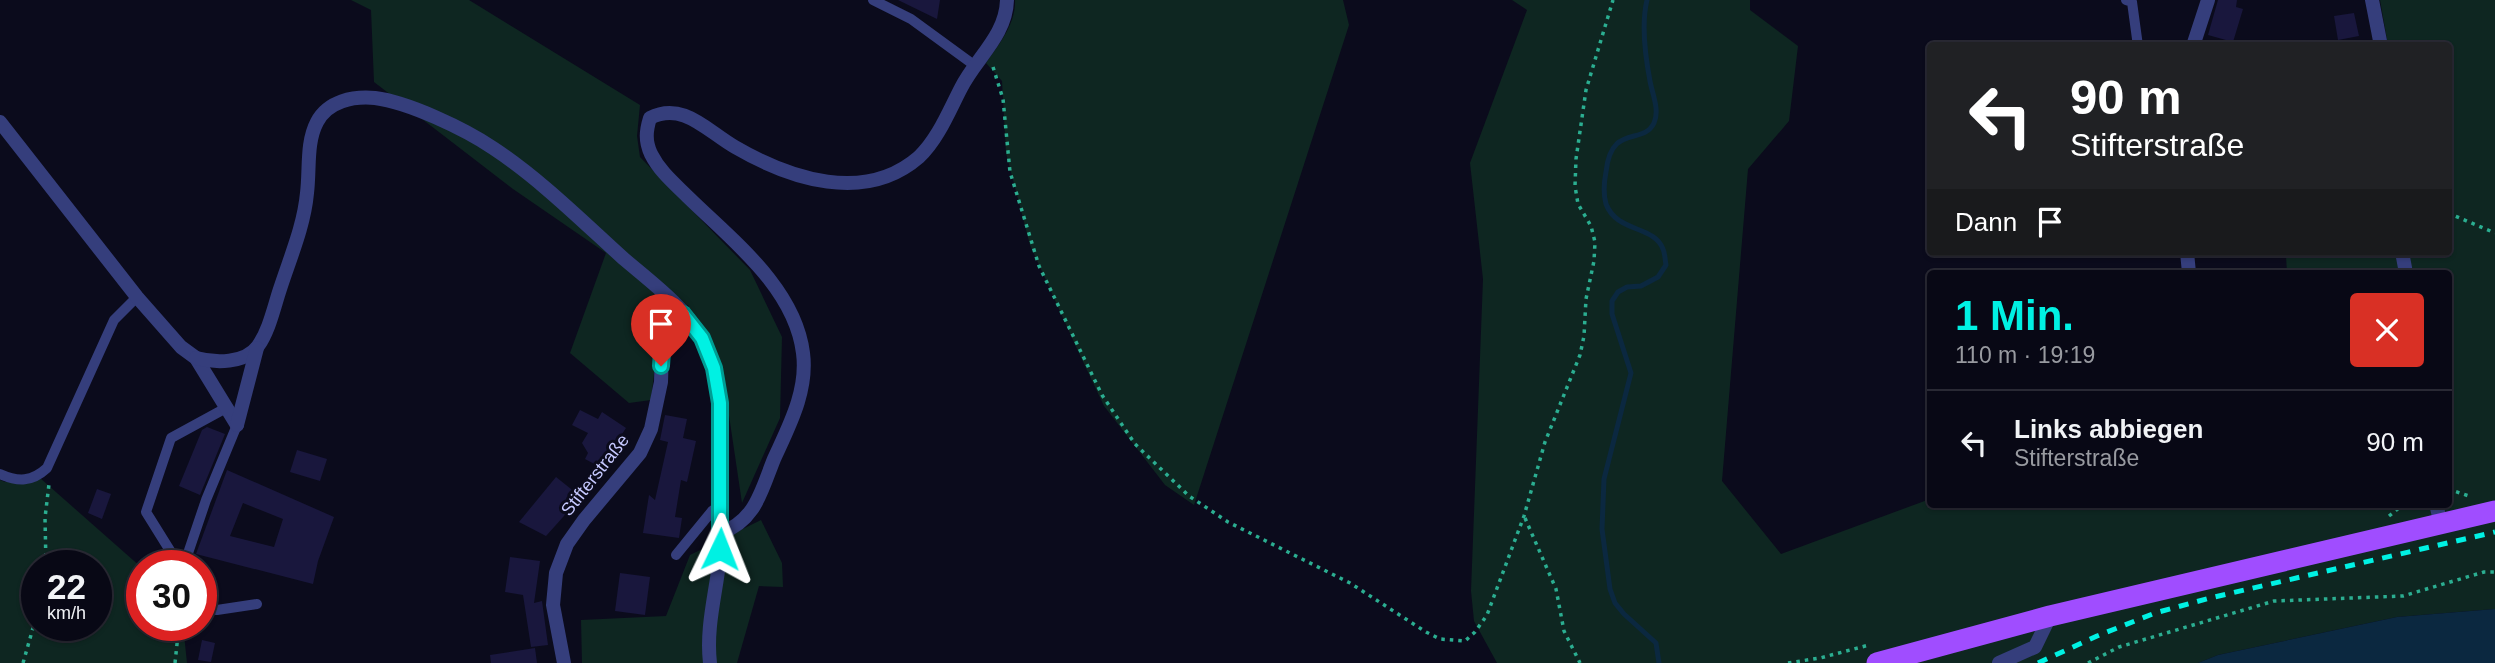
<!DOCTYPE html>
<html lang="de">
<head>
<meta charset="utf-8">
<style>
  :root { --surface:#080815; --page:#161622; --text:#f1f3f6; --muted:#989aa0; --line:#292934; --accent:#00f1e3 }
  body { margin:0; font-family:Arial,sans-serif; background:var(--page); color:var(--text); height:100vh; display:flex; flex-direction:column; font-size:26px; white-space:nowrap }
  * { box-sizing:border-box; margin:0 }
  p { font-size:23px; color:var(--muted) }
  .icon { flex:none; width:38px; height:38px; fill:none; stroke:currentColor; stroke-width:2; stroke-linecap:round; stroke-linejoin:round }
  .map { position:relative; flex:1; overflow:hidden }
  .side { position:absolute; left:1927px; top:270px; width:525px; height:238px; display:flex; flex-direction:column; background:var(--surface); border-radius:7px; box-shadow:0 2px 5px #0004,0 0 0 2px var(--line) }
  .side>* { flex:none }
  .guide { position:absolute; left:1927px; top:42px; width:525px; height:214px; border-radius:7px; box-shadow:0 2px 5px #0004,0 0 0 2px var(--line); background:#202124; color:#fff; overflow:hidden }
  .speed { position:absolute; left:21px; top:550px; display:flex; gap:14px; font-size:35px; font-weight:700; text-align:center }
  .speed>* { display:grid; place-content:center; width:91px; height:91px; border-radius:50%; background:var(--surface); box-shadow:0 2px 5px #0004,0 0 0 2px var(--line); line-height:1 }
  .speed small { font-size:18px; font-weight:400 }
  .speed .limit { border:10px solid #d22; background:#fff; color:#111 }
  .pin { position:absolute; display:grid; place-items:center; width:60px; height:60px; color:#fff; margin:-72px -30px; border-radius:50% 50% 50% 0; rotate:-45deg; box-shadow:0 0 7px #0007 }
  .pin .icon { rotate:45deg }
  .me { position:absolute; width:77px; margin:-38px; rotate:2deg; stroke-linejoin:round; filter:drop-shadow(0 0 5px #0008) }
  .turn { display:flex; align-items:center; gap:24px; height:147px; padding:0 28px; font-size:32px }
  .turn .icon { width:91px; height:91px; stroke-width:2.5 }
  .turn b { display:block; font-size:49px; line-height:60px }
  .then { display:flex; align-items:center; height:66px; padding:0 28px; background:#0003; gap:14px; font-size:26px }
  .round { display:grid; place-items:center; flex:none; width:74px; height:74px; border-radius:7px; background:var(--page) }
  .headline { display:flex; align-items:center; justify-content:space-between; height:119px; padding:0 28px }
  h1 { font-size:42px; font-weight:700; line-height:52px; color:var(--accent) }
  ul { padding:0; list-style:none }
  li { display:flex; align-items:center; gap:21px; height:105px; padding:0 28px; border-top:2px solid var(--line) }
  li div { flex:1 }
  li b { display:block; font-size:26px }
  li em { font-style:normal }
  .map>svg:first-child { display:block }
  .green { fill:#0e2621; fill-rule:evenodd }
  .water { fill:#0b2840 }
  .lines { fill:none; stroke-linecap:round; stroke-linejoin:round }
  .stream { stroke:#0b2840; stroke-width:5 }
  .building { fill:#19173d; fill-rule:evenodd }
  .path { stroke:#2bae91; stroke-width:3.5; stroke-dasharray:3.5 5; stroke-linecap:butt }
  .lane { stroke:#353e7c; stroke-width:10 }
  .street { stroke:#353e7c; stroke-width:14 }
  .primary { stroke:#a04dff; stroke-width:21 }
  .rail { stroke:#00f1e3; stroke-width:5; stroke-dasharray:10 9; stroke-linecap:butt }
  .route-casing { stroke:#009d94; stroke-width:18 }
  .route { stroke:#00f1e3; stroke-width:12 }
  .labels { text-anchor:middle; dominant-baseline:central; stroke-width:6; stroke-linejoin:round; paint-order:stroke }
  .street-label { font-size:18px; fill:#c6c9ff; stroke:#0b0b1c }
</style>
</head>
<body>
<div class="map">
<svg width="2495" height="663" viewBox="0 0 2495 663">
  <rect width="100%" height="100%" fill="#0b0b1c"/>
  <g class="green">
    <path d="M351 0H469L640 105 637 136 640 157 750 270 782 337 780 418 742 503 724 382 688 305 658 339 651 400 629 403 570 353 606 253 513 189 374 82 371 10Z"/>
    <path d="M1015 0H1343L1349 25 1194 505 1165 485 1104 406 1078 351 1030 245 1006 153 1002 81 986 63C999 44 1016 24 1015 0Z"/>
    <path d="M1512 0H1750V10L1798 46 1789 121 1748 169 1722 481 1781 554 1930 499V504H2448V273H2287L2286 256 2298 252H2448V46L2388 45 2380 0H2495V609L2397 617 2218 655 2198 663H1497L1474 621 1471 591 1483 279 1470 163 1527 10Z"/>
    <path d="M40 478 142 568V625H183L187 663H0V480L5 482ZM37 565H96V625H37Z"/>
    <path d="M761 520 782 563 783 587 759 586 737 663H582L581 620 666 616 690 555Z"/>
  </g>
  <path class="water" d="M2495 609V663H2198L2218 655 2397 617Z"/>
  <g class="lines">
    <path class="stream" d="M1647 0C1641 25 1645 55 1650 81 1652 93 1660 110 1654 123 1643 146 1611 123 1606 172 1604 182 1603 193 1606 204 1617 233 1654 225 1663 249 1665 253 1665 260 1666 265L1658 277 1641 286 1627 287 1618 292 1612 301V314L1631 373 1604 479 1602 529 1610 589 1615 603 1624 614 1656 643 1659 663"/>
  </g>
  <g class="building">
    <path d="M898 0H940L937 19Z"/>
    <path d="M2218 0H2237L2236 7 2243 9 2233 42 2208 35Z"/>
    <path d="M2354 13 2359 36 2338 40 2334 16Z"/>
    <path d="M580 410 598 419 602 412 626 428 600 467 585 459 588 453 582 443 588 433 572 425Z"/>
    <path d="M665 415 687 419 683 438 696 441 687 482 681 480 675 517 682 518 679 538 643 533 649 495 655 500 668 442 660 440Z"/>
    <path d="M207 427 225 434 200 495 179 486 202 430Z"/>
    <path d="M297 450 327 459 320 481 290 472Z"/>
    <path d="M227 470 334 517 318 561 313 584 196 554ZM243 503 283 519 274 547 230 536Z"/>
    <path d="M556 477 581 497 546 536 519 522Z"/>
    <path d="M97 489 111 494 102 519 88 513Z"/>
    <path d="M510 557 540 561 534 603 542 601 548 645 531 647 523 595 505 592Z"/>
    <path d="M620 573 650 577 645 615 615 611Z"/>
    <path d="M202 640 215 643 211 662 198 660Z"/>
    <path d="M535 648 537 663H491L490 655Z"/>
  </g>
  <g class="lines">
    <g class="path">
      <path d="M993 67 1003 99 1010 172 1039 266 1102 395 1135 444 1189 496 1228 522 1350 583 1426 632 1440 639 1465 641 1475 632 1487 615 1524 516 1545 442 1580 355 1584 336 1586 299 1594 261 1595 242 1591 226 1578 204 1575 186 1576 159 1586 90 1613 0"/>
      <path d="M2448 213 2495 233"/>
      <path d="M2448 489 2472 497"/>
      <path d="M2389 516 2404 504"/>
      <path d="M1525 518 1556 589 1564 631 1580 663"/>
      <path d="M46 565 45 518 49 484"/>
      <path d="M23 663 37 614"/>
      <path d="M175 663 179 625"/>
      <path d="M1788 663 1820 658 1869 645"/>
      <path d="M2088 663 2119 647 2274 601 2403 596 2484 572H2495"/>
    </g>
    <g class="lane">
      <path d="M873 0 911 19 974 65"/>
      <path d="M2126 0 2132 2 2138 46"/>
      <path d="M0 474C18 482 32 482 47 468L114 320 137 297"/>
      <path d="M676 555 712 511 721 504"/>
      <path d="M179 565 146 512 171 438 226 408"/>
      <path d="M184 565 206 500 237 425"/>
      <path d="M201 607 217 610 257 604"/>
    </g>
    <g class="street">
      <path d="M2372 0 2381 46"/>
      <path d="M2193 46 2208 0"/>
      <path d="M0 122 137 297 181 347 196 358 237 425"/>
      <path d="M2187 252 2189 273"/>
      <path d="M2402 252 2406 273"/>
      <path d="M196 358C215 363 245 364 258 346 269 331 274 307 280 289 290 258 304 226 307 193 310 169 306 143 317 122 328 101 353 96 375 98 408 102 465 129 493 148 540 179 582 221 624 259 651 282 685 307 702 338 707 347 712 360 715 369 722 402 720 436 721 469 721 501 722 532 719 564 715 597 706 629 710 663"/>
      <path d="M237 425 257 348"/>
      <path d="M2436 504 2441 524"/>
      <path d="M721 533C756 520 761 491 774 459 789 426 808 391 803 353 795 288 732 240 689 198 675 184 660 172 651 154 645 141 646 131 650 118 683 101 707 131 735 147 790 179 865 204 919 157 938 139 949 111 961 88 976 58 1006 36 1007 0"/>
      <path d="M564 663 553 605 556 573 567 544 584 520 640 453 651 429 661 382 662 350 667 333 683 314"/>
      <path d="M1999 663 2035 647 2050 616"/>
    </g>
    <path class="primary" d="M1877 663 2050 616 2495 511"/>
    <path class="rail" d="M2038 663 2097 636 2155 613 2210 598 2495 532"/>
  </g>
  <g class="lines">
    <defs>
      <path id="route" d="M661 366C662 341 667 333 683 314L702 338 714 368 720 403V549"/>
    </defs>
    <use href="#route" class="route-casing"/>
    <use href="#route" class="route"/>
  </g>
  <g class="labels">
    <g class="street-label">
      <text transform="translate(595 475) rotate(-52)">Stifterstraße</text>
    </g>
  </g>
</svg>
<div class="speed"><div>22<small>km/h</small></div><div class="limit">30</div></div>
<div class="pin" style="left:661px;top:366px;background:#d93025"><svg class="icon" aria-label="arrive" viewBox="0 0 24 24"><path d="M6 21V4h12l-3 4 3 4H6"/></svg></div>
<svg class="me" style="left:720px;top:549px" viewBox="-20 -20 40 40"><path d="M0-17L14 15 0 8-14 15z" fill="#00f1e3" stroke="#fff" stroke-width="4"/></svg>
<div class="guide">
<div class="turn"><svg class="icon" aria-label="left" viewBox="0 0 24 24"><path d="M17 20v-9H6M10 6l-5 5 5 5"/></svg><div><b>90 m</b>Stifterstraße</div></div>
<div class="then">Dann<svg class="icon" aria-label="arrive" viewBox="0 0 24 24"><path d="M6 21V4h12l-3 4 3 4H6"/></svg></div>
</div>
<section class="side">
<div class="headline"><div><h1>1 Min.</h1><p>110 m · 19:19</p></div><a class="round" style="background:#d93025;color:#fff"><svg class="icon" aria-label="close" viewBox="0 0 24 24"><path d="M6 6l12 12M18 6L6 18"/></svg></a></div>
<ul>
<li><svg class="icon" aria-label="left" viewBox="0 0 24 24"><path d="M17 20v-9H6M10 6l-5 5 5 5"/></svg><div><b>Links abbiegen</b><p>Stifterstraße</p></div><em>90 m</em></li>
</ul>
</section>
</div>
</body>
</html>
